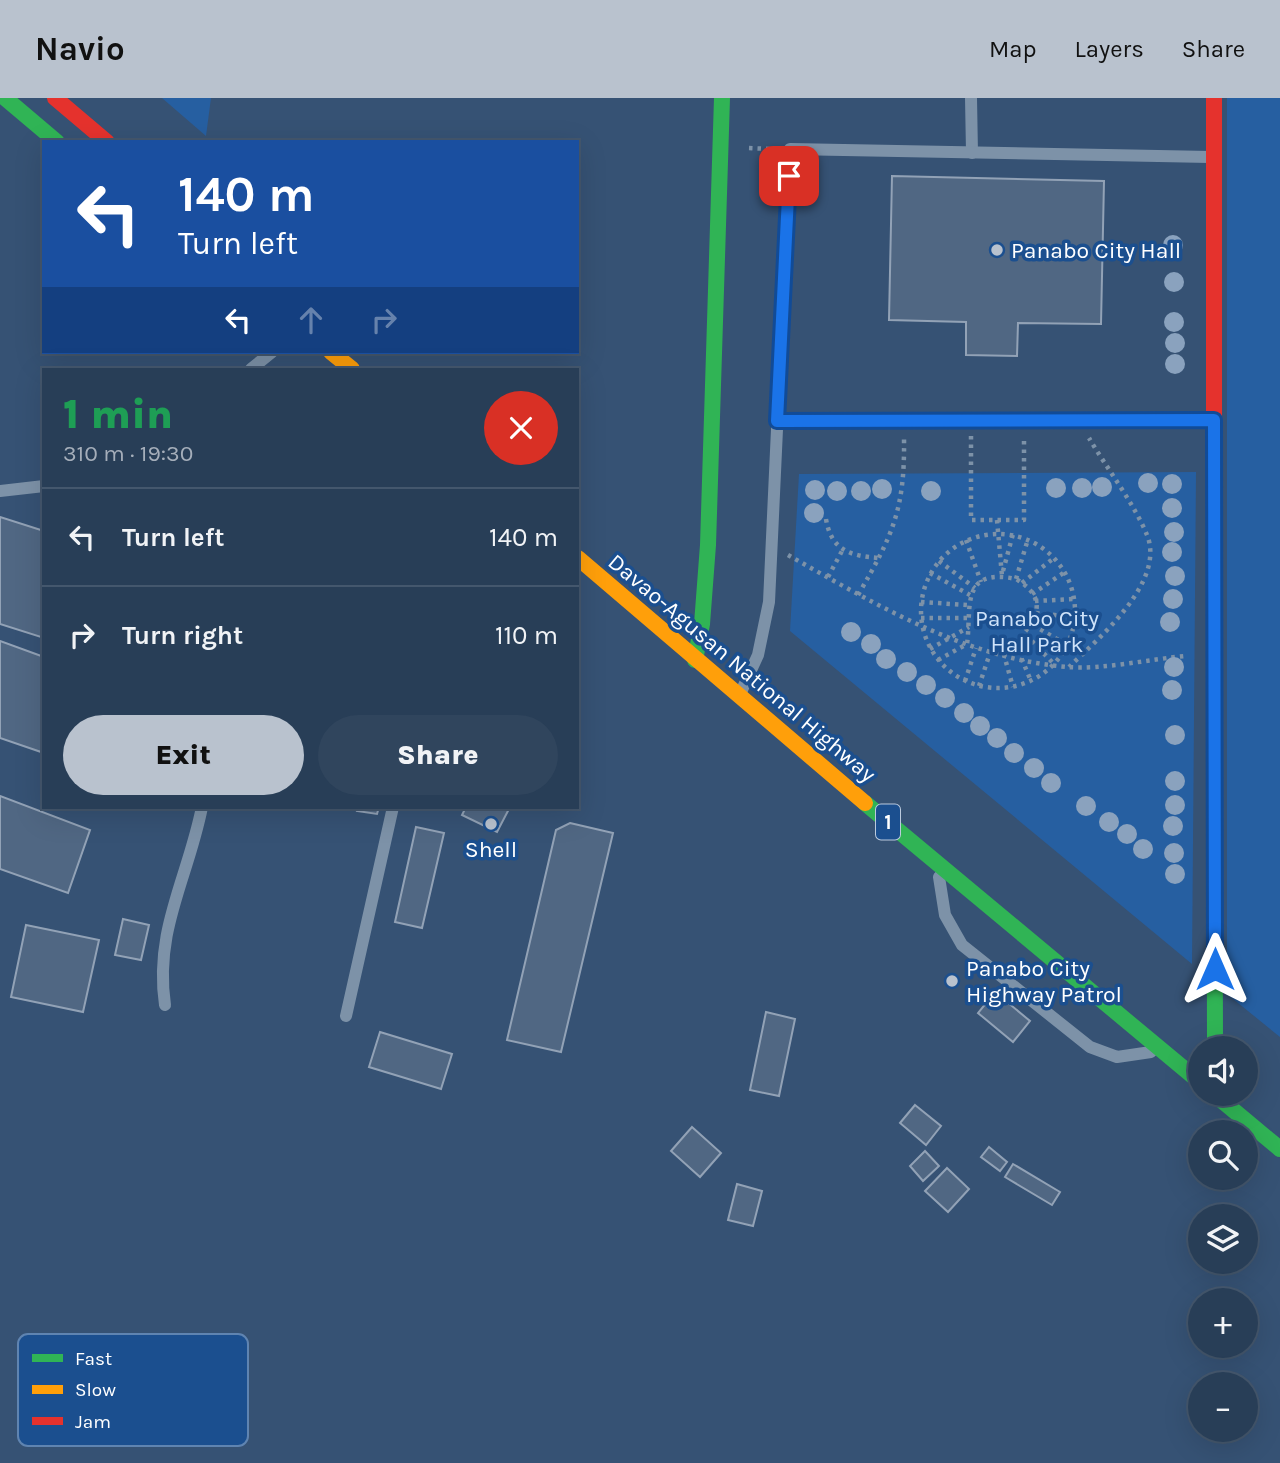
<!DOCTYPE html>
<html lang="en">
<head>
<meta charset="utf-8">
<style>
  :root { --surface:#283e57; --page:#30455d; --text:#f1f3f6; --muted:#a5aeba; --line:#44576d; --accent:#b9c2ce }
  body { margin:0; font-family:Karla,sans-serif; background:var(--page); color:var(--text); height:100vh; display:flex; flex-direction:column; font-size:26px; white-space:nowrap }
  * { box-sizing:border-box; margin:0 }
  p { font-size:23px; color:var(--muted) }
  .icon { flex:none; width:38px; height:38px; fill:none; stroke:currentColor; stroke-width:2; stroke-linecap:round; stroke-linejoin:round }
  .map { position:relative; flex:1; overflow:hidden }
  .drawer { position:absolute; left:42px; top:270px; width:537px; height:441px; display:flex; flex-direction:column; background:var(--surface); border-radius:0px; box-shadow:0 7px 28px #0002,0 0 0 2px var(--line) }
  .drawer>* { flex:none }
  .banner { position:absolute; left:42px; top:42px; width:537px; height:214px; border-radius:0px; box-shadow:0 7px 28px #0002,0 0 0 2px var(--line); background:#1a4fa0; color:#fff; overflow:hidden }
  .controls { position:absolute; left:1188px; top:938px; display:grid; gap:14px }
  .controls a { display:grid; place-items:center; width:70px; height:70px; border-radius:50%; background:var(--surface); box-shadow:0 7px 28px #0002,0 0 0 2px var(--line); font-size:35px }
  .pin { position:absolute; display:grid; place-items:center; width:60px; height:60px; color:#fff; margin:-30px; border-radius:14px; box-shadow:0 4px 10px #0006 }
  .me { position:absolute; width:77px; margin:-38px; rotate:0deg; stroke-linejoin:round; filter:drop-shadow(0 0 5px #0008) }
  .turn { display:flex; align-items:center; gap:24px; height:147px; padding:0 21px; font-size:32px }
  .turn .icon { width:91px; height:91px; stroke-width:2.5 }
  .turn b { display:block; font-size:49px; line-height:60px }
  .lanes { display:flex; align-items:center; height:66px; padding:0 21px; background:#0003; justify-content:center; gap:35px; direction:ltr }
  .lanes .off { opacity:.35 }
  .round { display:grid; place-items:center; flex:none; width:74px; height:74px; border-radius:37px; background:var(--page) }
  .overview { display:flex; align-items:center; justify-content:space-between; height:119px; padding:0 21px }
  h1 { font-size:42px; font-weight:800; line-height:52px; color:#1e9e55 }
  .cta { display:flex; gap:14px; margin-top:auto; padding:14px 21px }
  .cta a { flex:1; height:80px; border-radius:42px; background:var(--accent); color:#111; font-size:28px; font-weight:800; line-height:80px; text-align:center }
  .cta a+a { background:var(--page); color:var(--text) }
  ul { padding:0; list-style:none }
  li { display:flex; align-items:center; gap:21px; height:98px; padding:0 21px; border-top:2px solid var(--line) }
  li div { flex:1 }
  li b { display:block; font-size:26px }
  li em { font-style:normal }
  header { display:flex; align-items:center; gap:42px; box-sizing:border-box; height:98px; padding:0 35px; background:var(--accent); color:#111 }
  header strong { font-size:33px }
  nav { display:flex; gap:38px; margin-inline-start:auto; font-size:24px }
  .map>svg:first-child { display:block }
  .green { fill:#265fa1 }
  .building { fill:#506783; stroke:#92a2b6; stroke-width:2 }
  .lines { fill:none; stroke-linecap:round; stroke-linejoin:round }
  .path { stroke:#7d92a8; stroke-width:4.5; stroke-dasharray:3.5 5; stroke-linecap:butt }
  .lane { stroke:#7d92a8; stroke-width:12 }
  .fast { stroke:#30b455; stroke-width:16 }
  .slow { stroke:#ff9f0a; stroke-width:16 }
  .jam { stroke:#e5322d; stroke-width:16 }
  .tree { fill:#8aa2be }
  .route-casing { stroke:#114b97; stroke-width:18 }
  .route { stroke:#1a73e8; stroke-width:12 }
  .poi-dot { fill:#b9c2ce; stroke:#1b4f8f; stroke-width:2.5 }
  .labels { text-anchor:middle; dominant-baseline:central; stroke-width:7; stroke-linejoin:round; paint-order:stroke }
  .shield { fill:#1b4f8f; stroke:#bbcadd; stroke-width:2 }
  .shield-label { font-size:21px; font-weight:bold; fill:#fff }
  .poi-label { font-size:23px; fill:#fff; stroke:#1b4f8f; text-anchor:start }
  .park-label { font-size:23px; fill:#cfe3fa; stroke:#1b4f8f }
  .street-label { font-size:23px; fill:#fff; stroke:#1b4f8f }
  .key { fill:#1b4f8f; stroke:#5f84b1; stroke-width:2 }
  .key-label { font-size:19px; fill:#fff }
</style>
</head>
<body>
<header>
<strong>Navio</strong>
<nav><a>Map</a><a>Layers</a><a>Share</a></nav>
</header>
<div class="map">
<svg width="1280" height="1365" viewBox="0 0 1280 1365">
  <rect width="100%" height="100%" fill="#365274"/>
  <g class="green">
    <path d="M162 0H211L206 38Z"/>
    <path d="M1227 0H1280V939L1227 896Z"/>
    <path d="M1196 374 1192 866 790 533 799 376Z"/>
  </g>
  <g class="building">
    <path d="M892 78 1104 83 1101 226 1018 225 1017 258 966 257V224L889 222Z"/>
    <path d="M0 419 44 433V540L0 526Z"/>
    <path d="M0 543 44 559V655L0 640Z"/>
    <path d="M0 698 90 732 68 795 0 771Z"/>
    <path d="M358 709H379L377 716 357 713Z"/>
    <path d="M466 709H510L497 734 462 717Z"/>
    <path d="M570 725 613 735 561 954 507 942 556 732Z"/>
    <path d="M416 729 444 735 422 830 395 824Z"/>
    <path d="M123 821 149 827 141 862 115 857Z"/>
    <path d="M26 827 99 842 83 914 11 899Z"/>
    <path d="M995 894 1030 923 1013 944 978 915Z"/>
    <path d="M766 914 795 921 779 998 750 992Z"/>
    <path d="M380 934 452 956 441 991 369 969Z"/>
    <path d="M915 1007 941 1028 926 1047 900 1025Z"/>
    <path d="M692 1029 721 1055 700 1079 671 1053Z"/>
    <path d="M989 1049 1007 1064 1000 1073 981 1059Z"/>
    <path d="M925 1053 939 1068 923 1083 910 1068Z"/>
    <path d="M1013 1066 1060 1094 1052 1107 1005 1079Z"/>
    <path d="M947 1070 969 1091 948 1114 925 1093Z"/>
    <path d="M737 1086 762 1093 753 1128 728 1122Z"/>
  </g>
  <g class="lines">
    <g class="path">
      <path d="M749 50 771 51"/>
      <path d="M971 338V422H1024V341"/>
      <path d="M826 421C831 452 850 458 879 460"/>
      <path d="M997 422 1002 478"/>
      <circle cx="998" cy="513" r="77"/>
      <path d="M966 442 981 484"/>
      <path d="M788 457C875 506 966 561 1068 569 1099 572 1152 561 1185 558"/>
      <path d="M939 463 975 490"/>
      <path d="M1003 473 1013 436"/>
      <path d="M930 475 970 497"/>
      <path d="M828 479 842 453"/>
      <path d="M1016 481 1028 441"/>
      <path d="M1022 485 1054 460"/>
      <path d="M1032 496 1065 474"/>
      <path d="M858 497C893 437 905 411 904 340"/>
      <path d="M1035 503 1074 501"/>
      <path d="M921 504 967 507"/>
      <path d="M1036 515 1074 519"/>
      <path d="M921 520H967"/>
      <path d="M1033 527 1067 547"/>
      <path d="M1026 537 1053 565"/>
      <path d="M1015 545 1031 583"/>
      <path d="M930 551 969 529"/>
      <path d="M938 562 967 546C972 511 959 469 1016 481 1060 507 1023 535 1004 557L1013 589"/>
      <path d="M1069 569C1099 540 1166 484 1147 437 1135 407 1106 369 1089 340"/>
      <path d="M965 583 976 550"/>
      <path d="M979 588 990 555"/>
    </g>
    <g class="lane">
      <path d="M971 0 972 55"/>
      <path d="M251 271 272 254"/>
      <path d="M777 323 1210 322"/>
      <path d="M0 393 44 388"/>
      <path d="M741 594 758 557 769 504 790 51 1210 59"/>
      <path d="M939 779 945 817 962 847 1090 949 1117 959 1151 954"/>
      <path d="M165 907C154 832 188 780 202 709"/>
      <path d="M346 918 393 709"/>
    </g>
    <g class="fast">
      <path d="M5 0 57 44"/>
      <path d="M1214 444 1215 950"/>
      <path d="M695 562 702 526 708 447 722 0"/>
      <path d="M865 705 1200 984"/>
      <path d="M1214 996 1280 1051"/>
    </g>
    <g class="slow">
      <path d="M331 254 352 271"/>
      <path d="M578 460 865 705"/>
    </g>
    <g class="jam">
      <path d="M55 0 107 44"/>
      <path d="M1214 0V444"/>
    </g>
  </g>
  <g class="tree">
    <circle cx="1173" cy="147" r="10"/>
    <circle cx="1174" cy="184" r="10"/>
    <circle cx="1174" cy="224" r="10"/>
    <circle cx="1175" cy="245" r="10"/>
    <circle cx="1175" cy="266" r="10"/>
    <circle cx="1148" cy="385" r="10"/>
    <circle cx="1172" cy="386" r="10"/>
    <circle cx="1102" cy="389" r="10"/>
    <circle cx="1056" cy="390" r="10"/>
    <circle cx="1082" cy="390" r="10"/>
    <circle cx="882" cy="391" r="10"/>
    <circle cx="815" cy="392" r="10"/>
    <circle cx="837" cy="393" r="10"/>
    <circle cx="861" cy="393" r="10"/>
    <circle cx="931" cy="393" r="10"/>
    <circle cx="1172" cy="410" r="10"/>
    <circle cx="814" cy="415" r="10"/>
    <circle cx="1174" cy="434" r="10"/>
    <circle cx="1172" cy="454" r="10"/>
    <circle cx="1175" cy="478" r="10"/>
    <circle cx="1173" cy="501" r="10"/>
    <circle cx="1170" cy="524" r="10"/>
    <circle cx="851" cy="534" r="10"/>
    <circle cx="871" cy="546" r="10"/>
    <circle cx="886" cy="561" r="10"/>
    <circle cx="1174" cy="569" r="10"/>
    <circle cx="907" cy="574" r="10"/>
    <circle cx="926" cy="587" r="10"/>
    <circle cx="1172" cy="592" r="10"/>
    <circle cx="945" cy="600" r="10"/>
    <circle cx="964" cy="615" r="10"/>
    <circle cx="980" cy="628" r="10"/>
    <circle cx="1175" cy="637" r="10"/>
    <circle cx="997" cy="640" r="10"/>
    <circle cx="1014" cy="655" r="10"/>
    <circle cx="1034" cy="670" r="10"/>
    <circle cx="1175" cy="683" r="10"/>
    <circle cx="1051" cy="685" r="10"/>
    <circle cx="1175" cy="707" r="10"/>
    <circle cx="1086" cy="708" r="10"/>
    <circle cx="1109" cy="724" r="10"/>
    <circle cx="1173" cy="728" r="10"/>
    <circle cx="1127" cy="736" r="10"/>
    <circle cx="1143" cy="751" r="10"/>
    <circle cx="1174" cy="755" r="10"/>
    <circle cx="1175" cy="776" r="10"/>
  </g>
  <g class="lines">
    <defs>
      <path id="route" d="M789 78 777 323 1214 322 1215 871"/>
    </defs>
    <use href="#route" class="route-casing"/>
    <use href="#route" class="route"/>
  </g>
  <g class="poi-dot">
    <circle cx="997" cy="152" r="7"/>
    <circle cx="491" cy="726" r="7"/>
    <circle cx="952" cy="883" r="7"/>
  </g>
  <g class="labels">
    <rect class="shield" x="876" y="706.5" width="24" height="35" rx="5"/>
    <g class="shield-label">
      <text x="888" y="724">1</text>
    </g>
    <g class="poi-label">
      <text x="1011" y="152">Panabo City Hall</text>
      <text x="491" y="751" text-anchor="middle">Shell</text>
      <text x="966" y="870">Panabo City<tspan x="966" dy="26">Highway Patrol</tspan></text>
    </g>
    <g class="park-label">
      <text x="1037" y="520">Panabo City<tspan x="1037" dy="26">Hall Park</tspan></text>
    </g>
    <g class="street-label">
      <text transform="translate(742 570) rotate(40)">Davao-Agusan National Highway</text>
    </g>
  </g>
  <rect x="18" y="1236" width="230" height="112" rx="10" class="key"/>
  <rect x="32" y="1256" width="31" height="8" fill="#30b455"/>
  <rect x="32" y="1287" width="31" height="9" fill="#ff9f0a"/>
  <rect x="32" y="1319" width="31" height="8" fill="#e5322d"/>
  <g class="key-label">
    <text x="75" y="1267">Fast</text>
    <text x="75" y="1298">Slow</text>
    <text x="75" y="1330">Jam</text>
  </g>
</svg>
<div class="controls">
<a><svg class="icon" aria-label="sound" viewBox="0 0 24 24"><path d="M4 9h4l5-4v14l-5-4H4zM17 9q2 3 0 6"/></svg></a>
<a><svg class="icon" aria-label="search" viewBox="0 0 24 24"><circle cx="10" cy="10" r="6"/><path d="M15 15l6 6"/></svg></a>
<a><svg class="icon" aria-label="layers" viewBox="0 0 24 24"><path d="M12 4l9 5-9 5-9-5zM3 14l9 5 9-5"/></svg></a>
<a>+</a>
<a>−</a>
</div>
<div class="pin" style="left:789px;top:78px;background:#d93025"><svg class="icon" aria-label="arrive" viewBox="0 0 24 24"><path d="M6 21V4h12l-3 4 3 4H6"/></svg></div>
<svg class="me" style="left:1215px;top:871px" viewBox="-20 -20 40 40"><path d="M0-17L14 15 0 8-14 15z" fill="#1a73e8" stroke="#fff" stroke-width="4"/></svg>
<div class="banner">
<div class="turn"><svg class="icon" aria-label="left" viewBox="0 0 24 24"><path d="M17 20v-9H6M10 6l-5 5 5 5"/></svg><div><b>140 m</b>Turn left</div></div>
<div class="lanes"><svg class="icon" aria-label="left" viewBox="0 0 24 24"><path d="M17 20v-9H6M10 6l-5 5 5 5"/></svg><svg class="icon off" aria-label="ahead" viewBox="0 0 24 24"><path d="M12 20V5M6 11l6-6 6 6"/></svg><svg class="icon off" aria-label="right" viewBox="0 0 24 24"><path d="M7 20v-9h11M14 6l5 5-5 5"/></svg></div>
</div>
<section class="drawer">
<div class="overview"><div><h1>1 min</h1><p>310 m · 19:30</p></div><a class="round" style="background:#d93025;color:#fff"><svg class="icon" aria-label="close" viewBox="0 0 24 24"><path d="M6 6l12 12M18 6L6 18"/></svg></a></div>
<ul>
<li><svg class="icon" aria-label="left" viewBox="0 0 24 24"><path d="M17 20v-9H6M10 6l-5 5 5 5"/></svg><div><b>Turn left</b></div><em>140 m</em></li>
<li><svg class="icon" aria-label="right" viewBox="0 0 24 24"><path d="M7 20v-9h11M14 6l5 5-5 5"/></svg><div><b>Turn right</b></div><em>110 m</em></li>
</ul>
<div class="cta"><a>Exit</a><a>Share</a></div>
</section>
</div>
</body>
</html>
